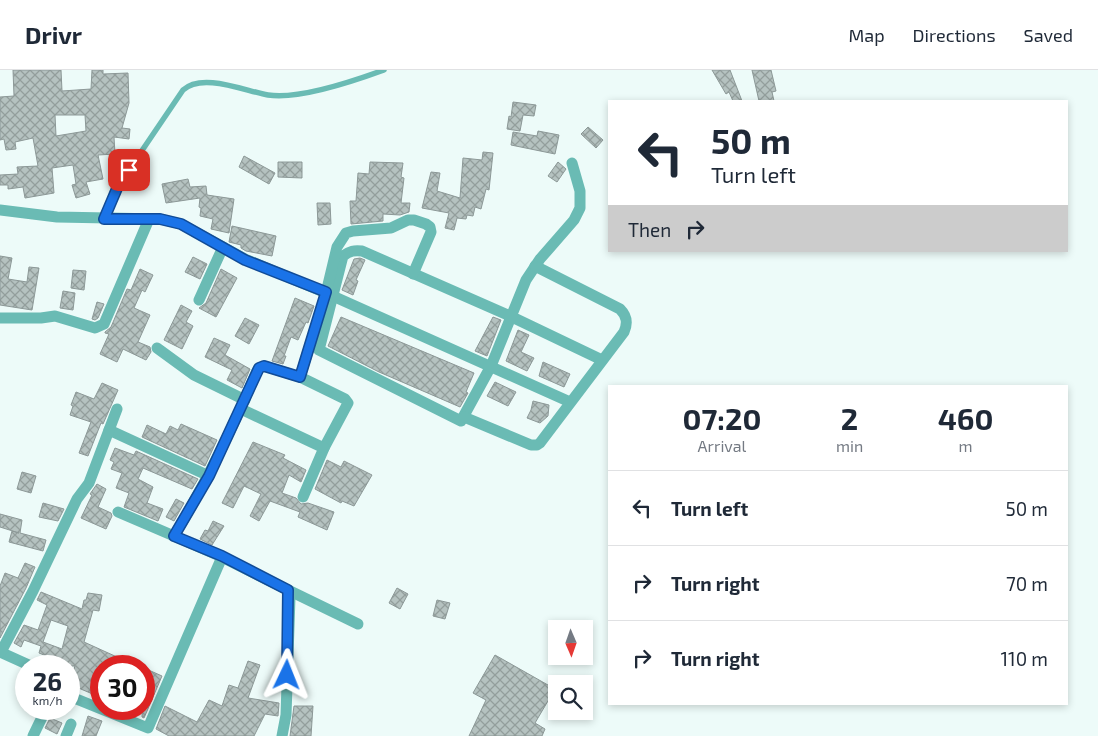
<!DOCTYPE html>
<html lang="en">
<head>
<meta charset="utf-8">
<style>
  :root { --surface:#fff; --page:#f2f2f3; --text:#1f2937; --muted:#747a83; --line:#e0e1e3 }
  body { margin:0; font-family:"Exo 2",sans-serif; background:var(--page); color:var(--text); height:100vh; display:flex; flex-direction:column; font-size:19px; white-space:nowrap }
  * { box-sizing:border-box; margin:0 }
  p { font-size:16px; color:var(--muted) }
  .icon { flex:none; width:28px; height:28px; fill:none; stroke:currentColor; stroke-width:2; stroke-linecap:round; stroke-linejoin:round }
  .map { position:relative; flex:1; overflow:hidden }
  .panel { position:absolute; left:608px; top:315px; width:460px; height:320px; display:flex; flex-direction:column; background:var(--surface); border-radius:0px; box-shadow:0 2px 8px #0003 }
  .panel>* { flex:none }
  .hud { position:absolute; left:608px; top:30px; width:460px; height:152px; border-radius:0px; box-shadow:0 2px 8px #0003; background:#fff; color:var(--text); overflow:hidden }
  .needle { width:32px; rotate:178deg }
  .fabs { position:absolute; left:548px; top:550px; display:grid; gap:10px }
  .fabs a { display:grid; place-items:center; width:45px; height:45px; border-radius:0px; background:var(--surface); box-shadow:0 2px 8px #0003; font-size:25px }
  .speed { position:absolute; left:15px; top:585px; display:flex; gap:10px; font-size:25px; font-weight:700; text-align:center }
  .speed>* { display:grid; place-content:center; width:65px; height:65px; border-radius:50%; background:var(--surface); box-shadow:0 2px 8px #0003; line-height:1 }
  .speed small { font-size:12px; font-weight:400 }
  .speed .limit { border:8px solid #d22; background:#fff; color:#111 }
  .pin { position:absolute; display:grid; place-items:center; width:42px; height:42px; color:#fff; margin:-21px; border-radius:10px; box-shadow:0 2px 8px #0006 }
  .me { position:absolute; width:55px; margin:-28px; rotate:2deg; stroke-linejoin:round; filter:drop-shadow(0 0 4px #0008) }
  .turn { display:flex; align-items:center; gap:18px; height:105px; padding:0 20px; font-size:22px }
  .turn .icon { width:65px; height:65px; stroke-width:2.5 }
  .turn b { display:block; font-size:35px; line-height:42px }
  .then { display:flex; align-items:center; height:48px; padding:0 20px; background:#0003; gap:10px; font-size:19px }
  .eta { display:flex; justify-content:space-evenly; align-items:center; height:85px; text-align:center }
  .eta b { font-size:30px; font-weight:700; line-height:35px }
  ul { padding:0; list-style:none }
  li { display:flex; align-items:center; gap:15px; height:75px; padding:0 20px; border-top:1px solid var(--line) }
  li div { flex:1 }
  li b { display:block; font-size:19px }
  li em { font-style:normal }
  header { display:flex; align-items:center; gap:30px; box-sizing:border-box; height:70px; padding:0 25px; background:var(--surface); border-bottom:1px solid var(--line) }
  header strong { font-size:24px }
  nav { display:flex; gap:28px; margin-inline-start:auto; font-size:18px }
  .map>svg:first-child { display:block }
  .building { fill:url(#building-cross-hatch); stroke:#8c9897; fill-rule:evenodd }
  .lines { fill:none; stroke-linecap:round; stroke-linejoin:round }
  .lane { stroke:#6abbb4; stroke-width:5.5 }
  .street { stroke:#6abbb4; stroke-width:11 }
  .route-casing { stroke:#114b97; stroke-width:12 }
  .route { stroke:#1a73e8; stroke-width:9 }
</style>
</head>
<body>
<header>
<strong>Drivr</strong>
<nav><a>Map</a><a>Directions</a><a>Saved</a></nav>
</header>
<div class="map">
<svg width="1098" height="666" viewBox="0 0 1098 666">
  <defs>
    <pattern id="building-cross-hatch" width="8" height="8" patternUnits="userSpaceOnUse" patternTransform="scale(1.25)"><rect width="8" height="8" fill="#b5c2c0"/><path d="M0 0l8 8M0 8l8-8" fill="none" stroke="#939e9c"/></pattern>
  </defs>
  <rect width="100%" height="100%" fill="#edfbf9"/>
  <g class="building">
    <path d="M13 0H61L62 21 91 19 92 0H103V4L128 3 129 33 122 58 130 59 129 69 114 67 115 84 98 85 103 109 86 112 90 124 76 128 72 115 76 114 73 95 52 98 54 123 25 128 23 117 8 119V115H0V105L18 104 17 97 38 96 33 68 15 72 16 79 6 80 4 69 0 70V27L14 26ZM55 45H85L86 61 56 66Z"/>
    <path d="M712 0H730L742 31H733L729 22 726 24Z"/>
    <path d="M752 0H771L776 21 772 22 774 31H759Z"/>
    <path d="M513 32 536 35 534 46 523 45 520 61 507 59 509 46 511 47Z"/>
    <path d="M588 57 603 70 596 78 581 64Z"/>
    <path d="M538 61 559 65 555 84 511 75 513 62 537 66Z"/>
    <path d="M483 82 493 83 489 120 486 119 481 139 475 137 473 146 467 145 466 149 457 148 454 160 445 158 449 143 422 138 431 102 440 103 437 121 460 128 463 88 482 90Z"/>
    <path d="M244 86 275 103 269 114 239 97Z"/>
    <path d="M278 92H302V108L278 107Z"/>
    <path d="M370 92 403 93 401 107 404 108 401 133H410L409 142 400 145 383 144V151L351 154 350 131H356L358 103 369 104Z"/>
    <path d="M558 92 566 99 557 112 548 106Z"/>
    <path d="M188 109 190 117 206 116 207 125 234 129 229 163 211 159 213 149 200 146 201 138 199 137 200 128 166 133 162 114Z"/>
    <path d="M317 133H330L331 154 318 155Z"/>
    <path d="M232 156 276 166 272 186 246 181 241 178V175L229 172Z"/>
    <path d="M0 186 12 188 8 209 27 212 29 197 39 198 32 240 0 235Z"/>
    <path d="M193 187 207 194 200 209 185 202Z"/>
    <path d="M360 188 365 190 356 210 358 211 353 225 342 220 354 189Z"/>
    <path d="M140 199 153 205 145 222 142 220 134 238 150 245 138 272 150 277 151 282 146 290 123 279 117 292 100 284 109 264 105 263V262L111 257 127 219 131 220Z"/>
    <path d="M221 199 237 208 216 247 199 238 206 233Z"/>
    <path d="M73 200 86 201 84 220 71 218Z"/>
    <path d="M63 221 75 223 73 240 60 238Z"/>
    <path d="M295 228 314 236 308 253 306 252 298 270 291 267 284 286H286L283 294 272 291Z"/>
    <path d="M97 232 104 234 98 248 95 250 92 249Z"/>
    <path d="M181 235 192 241 186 252 193 256 182 279 164 270Z"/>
    <path d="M341 247 474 303 466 322 468 323 460 337 379 302 328 276Z"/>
    <path d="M493 247 501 250 487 286 475 281Z"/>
    <path d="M245 248 259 255 249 274 235 266Z"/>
    <path d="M518 260 529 265 521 282 534 288 527 301 506 291Z"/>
    <path d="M214 268 230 275 225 285 250 299 242 318 227 310 232 300 205 287Z"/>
    <path d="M543 292 570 304 564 317 539 306Z"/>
    <path d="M495 312 516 322 508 336 487 326Z"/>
    <path d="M102 313 118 320 103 354 101 353 88 386 79 383 91 352 70 345 73 336 71 335 76 322 94 329Z"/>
    <path d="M533 331 549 335 548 346 540 353 527 348 531 340Z"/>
    <path d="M181 354 217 370 205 396 142 367 147 355 166 364 170 356 178 360Z"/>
    <path d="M253 372 285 385 283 388 306 400 301 412 289 405 282 423 296 428 301 434 308 433 334 442 327 460 298 447 300 442 270 431 259 451 250 446 261 424 244 416 233 438 222 433Z"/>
    <path d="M115 378 134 385 136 381 198 409 192 419 143 398 138 409 153 417 147 433 163 439 158 451 124 437 129 423 116 418 122 403 111 399 114 392 110 390Z"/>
    <path d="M327 390 341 397 344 391 372 405 354 436 342 431 341 433 315 419Z"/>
    <path d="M22 402 36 406 31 423 17 419Z"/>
    <path d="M97 414 106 419 98 437 111 443 112 446 106 459 81 448 92 425 90 424Z"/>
    <path d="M176 429 184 433 174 451 166 447Z"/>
    <path d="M43 433 64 439 58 451 39 447Z"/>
    <path d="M0 444 22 450 20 463 46 470 43 481 9 472 12 461 19 463 0 457Z"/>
    <path d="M213 451 224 456 212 475 200 469 205 460 208 461Z"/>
    <path d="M25 493 35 497 26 518 0 568V516L5 503 18 508Z"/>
    <path d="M397 518 408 524 400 539 389 533Z"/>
    <path d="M41 522 82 539 84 530H86L88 523 102 525 99 541 93 540 84 572 117 587 113 596H101V611L95 625 69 614 75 596H52L54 589 39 583 41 576 24 570 21 577 14 573 24 555 38 560 47 535 37 530ZM51 550 68 556 62 579 43 572Z"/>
    <path d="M437 530 450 533 445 549 433 546Z"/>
    <path d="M495 585 555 619 535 653 545 659 542 666H469L486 630 473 623Z"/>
    <path d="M248 591 260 595 248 628 279 633 278 646 265 644 254 666H169L156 659 165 636 197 652 209 630 222 636 229 615 238 618Z"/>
    <path d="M144 598 162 606 144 648 142 647Z"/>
    <path d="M294 636H313L311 666H290Z"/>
    <path d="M88 646 102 651 96 666H82Z"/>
    <path d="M50 648 62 653 57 664 45 658Z"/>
  </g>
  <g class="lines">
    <path class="lane" d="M105 149 118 116 183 20C202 2 245 21 268 25 299 30 354 11 384 0"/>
    <g class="street">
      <path d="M572 93 580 121V138L574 150 540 189 526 210 491 296 461 351 319 280 343 186C350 181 354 180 362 181L510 246 602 290"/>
      <path d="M0 140 57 147 160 149 181 154 245 189 326 223 570 332"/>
      <path d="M199 230 223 177"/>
      <path d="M0 248H41L55 246 95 258 104 254 149 149"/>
      <path d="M157 278 194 305 245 330"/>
      <path d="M300 307 345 329 348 333 324 378 303 427"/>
      <path d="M241 339 324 378"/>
      <path d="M464 347 531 375H537L540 373 624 262C628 253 627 246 620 239L535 196"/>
      <path d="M109 360 209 406"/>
      <path d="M118 442 174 466"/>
      <path d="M222 487 288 520 290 527 286 645 282 666"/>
      <path d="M288 520 358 554"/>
      <path d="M0 582 31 596"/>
      <path d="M1 582 33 521 77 429 89 413 117 339"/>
      <path d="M69 626 148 658 222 487 174 466C206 413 233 358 257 301L259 298 264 296 300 307 326 223 337 177 346 163 353 161 391 158 408 150H414L426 154 430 157 431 162 413 204"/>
      <path d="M33 666 46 639"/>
      <path d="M66 666 71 654"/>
    </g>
  </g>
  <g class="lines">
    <defs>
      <path id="route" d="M129 100 118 116 104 149H160L181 154 245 190 326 222 300 307 264 296 259 298 209 406 174 466 222 486 288 520 287 605"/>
    </defs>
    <use href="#route" class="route-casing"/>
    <use href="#route" class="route"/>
  </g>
</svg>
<div class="fabs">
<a><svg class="needle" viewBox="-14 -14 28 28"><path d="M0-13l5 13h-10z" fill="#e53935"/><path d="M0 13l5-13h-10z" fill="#747a83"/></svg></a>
<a><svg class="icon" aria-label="search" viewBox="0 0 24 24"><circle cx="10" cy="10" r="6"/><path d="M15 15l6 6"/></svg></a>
</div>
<div class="speed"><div>26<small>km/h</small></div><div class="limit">30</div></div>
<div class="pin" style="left:129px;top:100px;background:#d93025"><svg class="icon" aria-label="arrive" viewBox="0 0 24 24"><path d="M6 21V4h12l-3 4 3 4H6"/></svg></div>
<svg class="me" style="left:287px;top:605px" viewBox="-20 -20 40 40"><path d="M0-17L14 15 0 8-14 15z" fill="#1a73e8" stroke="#fff" stroke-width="4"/></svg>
<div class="hud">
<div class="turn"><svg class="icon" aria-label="left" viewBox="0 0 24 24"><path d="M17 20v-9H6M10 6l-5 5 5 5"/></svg><div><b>50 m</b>Turn left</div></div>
<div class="then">Then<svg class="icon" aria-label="right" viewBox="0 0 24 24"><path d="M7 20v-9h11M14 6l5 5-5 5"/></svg></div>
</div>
<section class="panel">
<div class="eta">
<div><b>07:20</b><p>Arrival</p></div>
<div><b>2</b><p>min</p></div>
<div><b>460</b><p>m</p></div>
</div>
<ul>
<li><svg class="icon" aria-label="left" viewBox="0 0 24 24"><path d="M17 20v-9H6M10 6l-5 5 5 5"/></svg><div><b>Turn left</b></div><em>50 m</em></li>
<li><svg class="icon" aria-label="right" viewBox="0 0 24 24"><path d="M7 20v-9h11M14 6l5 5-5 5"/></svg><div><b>Turn right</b></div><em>70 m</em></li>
<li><svg class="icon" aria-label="right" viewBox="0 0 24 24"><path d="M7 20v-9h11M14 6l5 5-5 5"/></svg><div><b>Turn right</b></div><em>110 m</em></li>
</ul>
</section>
</div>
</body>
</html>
